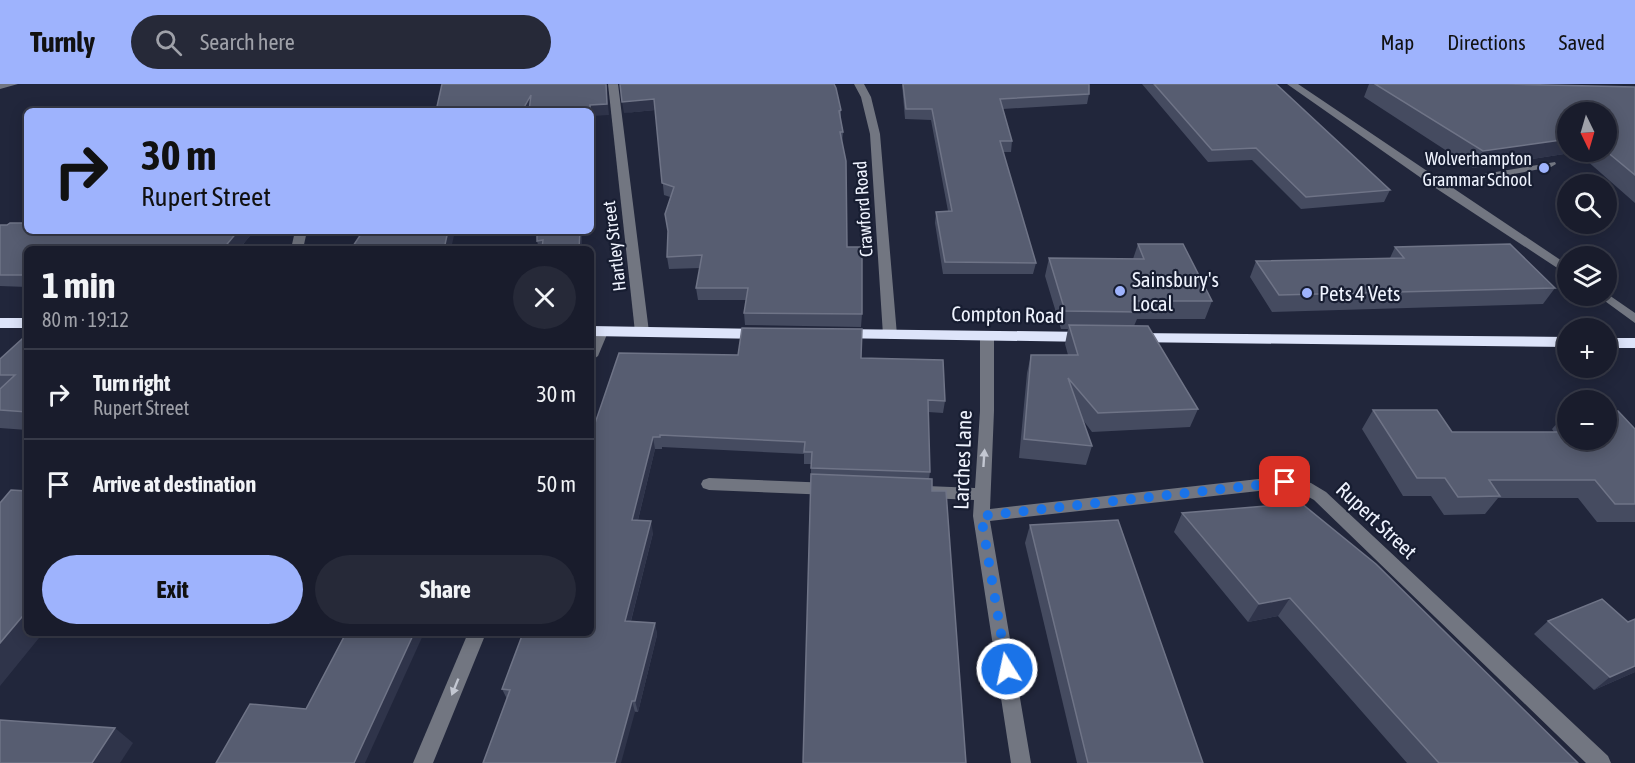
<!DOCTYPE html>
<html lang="en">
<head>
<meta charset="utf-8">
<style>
  :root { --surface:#191c2c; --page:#262938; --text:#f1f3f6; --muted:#9fa1a9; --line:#373a48; --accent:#9eb3fd }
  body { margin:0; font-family:"Asap Condensed",sans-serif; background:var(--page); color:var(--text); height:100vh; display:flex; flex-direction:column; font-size:22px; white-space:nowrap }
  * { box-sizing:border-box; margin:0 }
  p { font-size:20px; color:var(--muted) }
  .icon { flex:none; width:33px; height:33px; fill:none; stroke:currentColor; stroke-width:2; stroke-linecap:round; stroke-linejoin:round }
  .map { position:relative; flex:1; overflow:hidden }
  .details { position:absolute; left:24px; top:162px; width:570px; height:390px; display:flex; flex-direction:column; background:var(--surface); border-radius:9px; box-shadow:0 3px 15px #0003,0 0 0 2px var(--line) }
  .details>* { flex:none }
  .guide { position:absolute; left:24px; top:24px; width:570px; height:126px; border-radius:9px; box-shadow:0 3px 15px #0003,0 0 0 2px var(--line); background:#9eb3fd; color:#111; overflow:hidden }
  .needle { width:39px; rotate:175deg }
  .tools { position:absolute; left:1557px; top:18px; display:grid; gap:12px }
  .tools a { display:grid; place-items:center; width:60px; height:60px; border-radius:50%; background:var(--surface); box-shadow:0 3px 15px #0003,0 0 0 2px var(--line); font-size:30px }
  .pin { position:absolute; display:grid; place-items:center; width:51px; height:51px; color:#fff; margin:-26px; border-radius:12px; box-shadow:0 3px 9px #0006 }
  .me { position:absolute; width:66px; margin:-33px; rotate:350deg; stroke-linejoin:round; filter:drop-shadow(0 0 4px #0008) }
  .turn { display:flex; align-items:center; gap:21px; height:126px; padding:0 18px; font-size:27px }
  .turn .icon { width:78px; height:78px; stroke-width:2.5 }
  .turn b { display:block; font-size:42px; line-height:51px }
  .round { display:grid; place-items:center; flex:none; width:63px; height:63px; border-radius:32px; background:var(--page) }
  .summary { display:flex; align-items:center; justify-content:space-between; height:102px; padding:0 18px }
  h1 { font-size:36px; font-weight:700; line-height:45px }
  .primary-button { display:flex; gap:12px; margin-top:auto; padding:12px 18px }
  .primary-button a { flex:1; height:69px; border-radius:36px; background:var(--accent); color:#111; font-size:24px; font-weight:700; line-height:69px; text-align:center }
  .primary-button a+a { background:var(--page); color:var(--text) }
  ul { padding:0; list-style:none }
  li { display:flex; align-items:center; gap:18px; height:90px; padding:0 18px; border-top:2px solid var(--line) }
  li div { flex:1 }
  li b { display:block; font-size:22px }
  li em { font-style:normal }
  header { display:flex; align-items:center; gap:36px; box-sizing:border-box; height:84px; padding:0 30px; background:var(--accent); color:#111 }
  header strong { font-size:28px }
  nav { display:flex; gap:33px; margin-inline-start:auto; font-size:21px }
  .search { width:420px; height:54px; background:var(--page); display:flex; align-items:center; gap:15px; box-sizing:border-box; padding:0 21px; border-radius:33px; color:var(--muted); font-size:22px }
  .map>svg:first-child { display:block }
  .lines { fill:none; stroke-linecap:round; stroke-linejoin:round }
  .minor { fill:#727681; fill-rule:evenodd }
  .highway { fill:#dde4fa; fill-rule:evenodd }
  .wall { fill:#454b60; fill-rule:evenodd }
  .shaded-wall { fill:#2f344a }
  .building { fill:#575d71; stroke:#6f7487; stroke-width:1.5 }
  .oneway { fill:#c3c7d2 }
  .route { stroke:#1a73e8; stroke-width:10; stroke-dasharray:0 18 }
  .poi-dot { fill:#9eb3fd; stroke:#171d31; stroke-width:2 }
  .labels { text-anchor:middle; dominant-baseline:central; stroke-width:4.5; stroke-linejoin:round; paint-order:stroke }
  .far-poi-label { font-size:18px; fill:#eff3fe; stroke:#171d31; text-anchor:end }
  .far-street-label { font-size:18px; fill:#eff3fe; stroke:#171d31 }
  .poi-label { font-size:21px; fill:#eff3fe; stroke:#171d31; text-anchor:start }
  .street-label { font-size:21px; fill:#eff3fe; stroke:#171d31 }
</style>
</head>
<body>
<header>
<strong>Turnly</strong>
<div class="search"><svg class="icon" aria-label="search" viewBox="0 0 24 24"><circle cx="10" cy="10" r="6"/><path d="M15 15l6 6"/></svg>Search here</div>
<nav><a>Map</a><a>Directions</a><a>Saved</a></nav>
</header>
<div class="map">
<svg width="1635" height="679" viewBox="0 0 1635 679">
  <rect width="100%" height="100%" fill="#21263b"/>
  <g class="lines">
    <g class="minor">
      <path d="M0 0H18L0 5Z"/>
      <path d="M608 0H618L649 248 642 252 635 248Z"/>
      <path d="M854 0H864L871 13 880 50 897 251 890 255 883 251 870 50 861 13Z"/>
      <path d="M1287 0H1298L1442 97 1555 78 1556 80 1551 83 1450 102 1568 181V191L1434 103Z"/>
      <path d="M295 147H307L303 165H291Z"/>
      <path d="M1606 209 1635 229V239L1598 212H1606Z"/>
      <path d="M601 244 608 248 598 272 591 277V256L596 245Z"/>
      <path d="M987 248 994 252V327L990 425 1285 392 1311 399 1326 408 1608 672 1611 679H1586L1314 416 1300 408 1285 404 990 437 1031 679H1011L973 432 974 416 927 414 921 412 919 408 921 404 927 402 975 404 980 327V252Z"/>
      <path d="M709 394 831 399 837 401 839 405 837 409 831 411 709 406 703 404 701 400 703 396Z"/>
      <path d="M468 549H486L433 679H413Z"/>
    </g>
    <g class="highway">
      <rect x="0" y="234" width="27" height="10"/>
      <path d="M591 242 763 245 769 246 771 250 769 254 763 255 591 252Z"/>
      <path d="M839 245 1090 248 1096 249 1098 253 1096 257 1090 258 833 254 831 250 833 246Z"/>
      <path d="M1133 249 1568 253V263L1127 258 1125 254 1127 250Z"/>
      <rect x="1606" y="254" width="29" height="10"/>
    </g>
  </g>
  <g class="wall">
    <path d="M834 0 841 26V36L843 48 842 59 847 163 862 230 861 243 745 241 744 229 746 216H698L696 204 700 184 669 185 667 173 670 113 664 111 655 26 624 29Z"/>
    <path d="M902 0H1089V10L1087 20 1003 25 1012 57 1011 68H1003L1036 179 1033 190H943L935 139 936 128 948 127 931 36 905 35Z"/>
    <path d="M1142 0H1276L1390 106 1384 118 1301 125 1252 76 1208 78Z"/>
    <path d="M1369 0H1507L1635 3V119L1577 68 1473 84 1364 13ZM1606 28V68H1568Z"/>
    <path d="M0 141 27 147H254L239 165H27V203L0 202Z"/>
    <path d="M537 147 582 165H539L537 157Z"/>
    <path d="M1138 160 1212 217 1205 235H1137L1134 242 1198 325 1190 343 1092 348 1083 336 1092 362 1086 381 1019 374 1027 289 1031 271H1068L1065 260 1068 245H1061L1045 192 1049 174 1133 175Z"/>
    <path d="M1395 163 1555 204 1543 220 1272 228 1250 193 1256 177 1390 174Z"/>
    <path d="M27 255V346L0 344V275Z"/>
    <path d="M861 274 945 317 943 329 928 328 930 388 929 395 932 407 966 679 811 390V380H804V370L662 363V365H655L638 436 653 449 631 537 655 539 657 551 638 628 507 615 502 605 591 549V351Z"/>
    <path d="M1373 326 1452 348H1554L1552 345 1568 327V356L1635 345V438H1597L1578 414H1498L1485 430 1444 431 1431 412H1403L1362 345Z"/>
    <path d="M1182 429 1578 679H1407L1278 532 1248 538 1174 448Z"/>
    <path d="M1030 441 1203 679H1077L1025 459Z"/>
    <path d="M1548 537 1628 538 1635 588 1594 606 1534 550Z"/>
  </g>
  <g class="shaded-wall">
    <path d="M606 0 609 31 592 32 591 62V27H590V21Z"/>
    <path d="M531 11V27H522Z"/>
    <path d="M654 15 655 26 624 29 622 18Z"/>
    <path d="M1568 55V68H1578H1577L1473 84 1483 67Z"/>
    <path d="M238 147H254L239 165H223Z"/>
    <path d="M448 147H455L451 165H444Z"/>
    <path d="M580 147H582V165H579Z"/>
    <path d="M653 353 655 365 635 448 632 436Z"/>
    <path d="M651 437 653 449 628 548 625 537Z"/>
    <path d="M1290 514 1278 532 1248 538 1259 520Z"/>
    <path d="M27 527V549H43L0 602V559Z"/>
    <path d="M655 539 657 551 638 628 635 617Z"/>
    <path d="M414 549H424L365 679H354Z"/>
    <path d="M1635 582V588L1594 606 1610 593Z"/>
    <path d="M632 617 635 628 621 679H615Z"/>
    <path d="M115 644 133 659 120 679H92Z"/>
  </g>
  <g class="building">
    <path d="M442 0H606L607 20 590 21V27H529L531 11 522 27H436Z"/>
    <path d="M620 0H834L836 4 841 26 839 27 843 48H840L846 77 847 163H862V230L744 229 748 204H696L702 171 667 173 668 147 665 130 674 103 662 99 654 15 622 18Z"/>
    <path d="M903 0H1089V10L1000 15 1012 57H1000L1036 179 945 178 936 128 952 127 932 25H906Z"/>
    <path d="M1154 0H1276L1390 106 1306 113 1256 64 1212 66Z"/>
    <path d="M1375 0H1507L1635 3V91L1606 67V28H1568V55L1483 67Z"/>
    <path d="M10 139H27V147H238L223 165H27V191H0V141H7Z"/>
    <path d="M363 147H448L444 165H351Z"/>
    <path d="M537 147H580L579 165H548V163L542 164 543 156 537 157Z"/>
    <path d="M1138 160H1183L1212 217H1132L1139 228 1065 227 1049 174 1144 175Z"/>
    <path d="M1510 160 1555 204 1279 211 1256 177 1404 174 1395 163Z"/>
    <path d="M1069 241 1148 242 1198 325 1098 329 1068 294 1092 362 1024 355 1031 271H1078Z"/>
    <path d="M742 244 862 245 861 274 943 276 945 317 928 316 930 388 811 384 812 368H804L805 358 660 351V353H653L632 436 651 437 625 537 655 539 635 617H632L615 679H483L510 606 502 605 523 549H591V351L619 269 738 271Z"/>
    <path d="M22 255H27V328L0 326V305L15 291H0V275Z"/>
    <path d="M1373 326H1437L1452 348H1568V356H1606V327H1618L1635 345V420H1615L1595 396H1489L1500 412 1458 413 1445 394H1417Z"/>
    <path d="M811 390 932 395V407H946L966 679H803Z"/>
    <path d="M11 406 27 407V527L0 559V419Z"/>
    <path d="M1301 419 1376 480 1578 679H1439L1290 514 1259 520 1182 429Z"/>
    <path d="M1118 436 1203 679H1088L1030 441Z"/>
    <path d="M1602 515 1628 538 1635 535V582L1610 593 1548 537Z"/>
    <path d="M346 549H414L354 679H216L250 620 306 625Z"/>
    <path d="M0 636 115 644 92 679H0Z"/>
  </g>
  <defs><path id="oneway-solid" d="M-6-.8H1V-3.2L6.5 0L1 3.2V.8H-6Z" transform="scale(1.5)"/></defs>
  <g class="oneway">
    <use href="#oneway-solid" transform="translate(984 374) rotate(-86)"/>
    <use href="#oneway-solid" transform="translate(455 603) rotate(112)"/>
  </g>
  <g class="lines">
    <path class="route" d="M1007 585 981 432 1285 398"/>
  </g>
  <g class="poi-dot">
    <circle cx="1544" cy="84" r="6"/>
    <circle cx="1120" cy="207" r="6"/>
    <circle cx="1307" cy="209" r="6"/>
  </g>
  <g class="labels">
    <g class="far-poi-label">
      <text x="1532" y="74">Wolverhampton<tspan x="1532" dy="21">Grammar School</tspan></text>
    </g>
    <g class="far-street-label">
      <text transform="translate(863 125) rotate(-94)">Crawford Road</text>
      <text transform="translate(614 162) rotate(-97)">Hartley Street</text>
    </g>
    <g class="poi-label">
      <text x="1132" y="195">Sainsbury's<tspan x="1132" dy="24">Local</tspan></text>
      <text x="1319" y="209">Pets 4 Vets</text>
    </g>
    <g class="street-label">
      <text transform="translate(1008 230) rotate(1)">Compton Road</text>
      <text transform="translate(962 376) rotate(-88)">Larches Lane</text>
      <text transform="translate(1377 436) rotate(43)">Rupert Street</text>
    </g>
  </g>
</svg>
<div class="tools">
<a><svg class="needle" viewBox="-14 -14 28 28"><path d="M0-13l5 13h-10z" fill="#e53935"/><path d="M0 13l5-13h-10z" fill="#9fa1a9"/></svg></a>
<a><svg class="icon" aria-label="search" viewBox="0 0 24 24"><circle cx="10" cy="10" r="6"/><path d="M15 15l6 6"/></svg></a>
<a><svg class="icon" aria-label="layers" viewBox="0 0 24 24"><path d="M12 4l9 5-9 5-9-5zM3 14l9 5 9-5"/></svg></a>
<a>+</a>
<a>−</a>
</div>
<div class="pin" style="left:1285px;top:398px;background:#d93025"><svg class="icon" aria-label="arrive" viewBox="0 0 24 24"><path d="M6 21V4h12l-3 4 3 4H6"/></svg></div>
<svg class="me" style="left:1007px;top:585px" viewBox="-20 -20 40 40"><circle r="17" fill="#1a73e8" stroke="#fff" stroke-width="3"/><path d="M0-11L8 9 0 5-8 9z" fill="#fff"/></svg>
<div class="guide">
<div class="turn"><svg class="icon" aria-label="right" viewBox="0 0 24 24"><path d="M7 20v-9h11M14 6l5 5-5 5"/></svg><div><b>30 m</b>Rupert Street</div></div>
</div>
<section class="details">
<div class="summary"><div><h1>1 min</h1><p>80 m · 19:12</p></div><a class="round"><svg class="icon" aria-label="close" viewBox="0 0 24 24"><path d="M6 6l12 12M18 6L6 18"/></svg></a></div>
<ul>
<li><svg class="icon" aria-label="right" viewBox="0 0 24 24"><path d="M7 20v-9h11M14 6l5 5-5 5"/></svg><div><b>Turn right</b><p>Rupert Street</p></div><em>30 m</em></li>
<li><svg class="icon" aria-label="arrive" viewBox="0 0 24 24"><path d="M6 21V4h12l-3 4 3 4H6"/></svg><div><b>Arrive at destination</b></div><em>50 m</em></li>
</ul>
<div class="primary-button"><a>Exit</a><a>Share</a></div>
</section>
</div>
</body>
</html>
